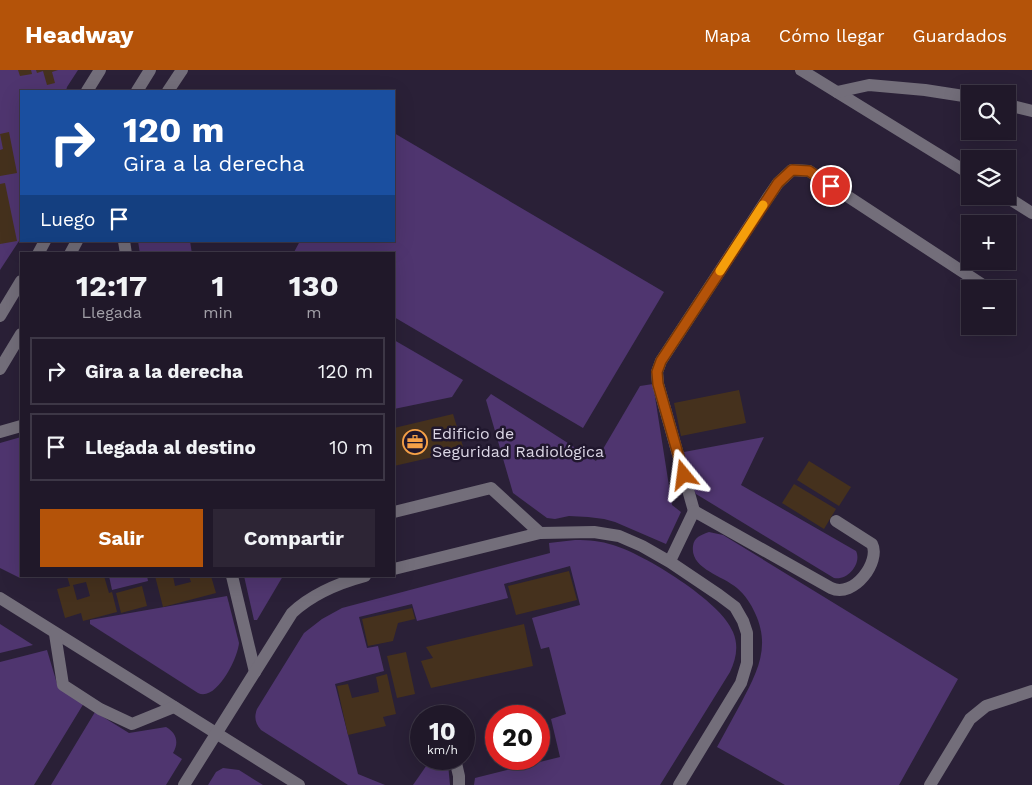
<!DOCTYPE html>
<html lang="es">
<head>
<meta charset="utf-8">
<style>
  :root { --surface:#201829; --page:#2d2535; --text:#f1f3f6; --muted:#a2a0a8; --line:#3d3746; --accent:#b45309 }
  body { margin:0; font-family:"Work Sans",sans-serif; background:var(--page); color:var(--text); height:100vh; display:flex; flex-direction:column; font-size:19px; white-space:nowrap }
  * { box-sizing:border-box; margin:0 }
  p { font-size:16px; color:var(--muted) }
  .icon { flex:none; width:28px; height:28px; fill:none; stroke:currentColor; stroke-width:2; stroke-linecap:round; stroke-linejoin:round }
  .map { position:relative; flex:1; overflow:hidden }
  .panel { position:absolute; left:20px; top:182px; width:375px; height:325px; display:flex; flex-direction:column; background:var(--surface); border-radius:0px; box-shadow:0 5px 20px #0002,0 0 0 1px var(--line) }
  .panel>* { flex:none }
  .banner { position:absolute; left:20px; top:20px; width:375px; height:152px; border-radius:0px; box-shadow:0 5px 20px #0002,0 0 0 1px var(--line); background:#1a4fa0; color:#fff; overflow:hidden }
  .tools { position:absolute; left:961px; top:15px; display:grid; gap:10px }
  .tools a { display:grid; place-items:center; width:55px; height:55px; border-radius:0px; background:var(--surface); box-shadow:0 5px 20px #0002,0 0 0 1px var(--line); font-size:25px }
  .speed { position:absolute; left:410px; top:635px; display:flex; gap:10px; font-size:25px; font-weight:700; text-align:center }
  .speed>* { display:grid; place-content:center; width:65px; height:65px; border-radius:50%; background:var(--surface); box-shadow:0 5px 20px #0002,0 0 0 1px var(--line); line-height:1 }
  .speed small { font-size:12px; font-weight:400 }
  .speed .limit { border:8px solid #d22; background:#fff; color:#111 }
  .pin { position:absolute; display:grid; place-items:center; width:42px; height:42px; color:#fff; margin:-21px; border:2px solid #fff; border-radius:50%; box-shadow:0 1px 5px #0007 }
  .me { position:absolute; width:55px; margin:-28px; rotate:344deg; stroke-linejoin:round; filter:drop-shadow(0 0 4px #0008) }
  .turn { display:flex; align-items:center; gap:18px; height:105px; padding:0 20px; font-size:22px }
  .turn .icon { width:65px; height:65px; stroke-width:2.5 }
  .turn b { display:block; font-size:35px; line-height:42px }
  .then { display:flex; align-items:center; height:48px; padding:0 20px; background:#0003; gap:10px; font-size:19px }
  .eta { display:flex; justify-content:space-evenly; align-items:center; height:85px; text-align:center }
  .eta b { font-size:30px; font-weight:700; line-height:35px }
  .primary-button { display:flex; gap:10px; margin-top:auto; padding:10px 20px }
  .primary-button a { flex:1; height:58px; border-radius:0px; background:var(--accent); color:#fff; font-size:20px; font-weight:700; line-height:58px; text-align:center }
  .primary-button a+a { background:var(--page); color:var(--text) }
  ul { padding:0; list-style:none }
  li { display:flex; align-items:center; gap:15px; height:68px; margin:0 10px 8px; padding:0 10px; border:2px solid var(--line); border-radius:0px }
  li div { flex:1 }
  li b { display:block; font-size:19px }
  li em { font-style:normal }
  header { display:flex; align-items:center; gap:30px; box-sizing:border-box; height:70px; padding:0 25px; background:var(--accent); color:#fff }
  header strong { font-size:24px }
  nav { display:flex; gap:28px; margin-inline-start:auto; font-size:18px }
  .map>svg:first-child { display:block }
  .green { fill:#4f356f }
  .building { fill:#45311d; fill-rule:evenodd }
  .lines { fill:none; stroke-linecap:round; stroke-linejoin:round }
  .minor { stroke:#736e7a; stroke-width:12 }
  .route-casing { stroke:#753606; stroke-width:12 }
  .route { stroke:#b45309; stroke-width:9 }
  .slow { stroke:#f59e0b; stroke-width:9 }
  .labels { text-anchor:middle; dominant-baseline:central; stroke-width:5; stroke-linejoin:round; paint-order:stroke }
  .poi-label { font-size:16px; fill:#dbd6e5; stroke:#20172d; text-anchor:start }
</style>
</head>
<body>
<header>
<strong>Headway</strong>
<nav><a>Mapa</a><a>Cómo llegar</a><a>Guardados</a></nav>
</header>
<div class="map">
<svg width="1032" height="715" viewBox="0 0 1032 715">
  <rect width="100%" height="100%" fill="#2a2037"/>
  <g class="green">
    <path d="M0 0H78L67 17 66 21H21V168L0 200Z"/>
    <path d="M394 63 664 222 583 358 394 247V184H293L300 171H394Z"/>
    <path d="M138 171H190L192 184H140Z"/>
    <path d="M394 270 463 310 452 327 394 339Z"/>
    <path d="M653 314 672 435 681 442 666 474 615 452 604 449 588 447 569 446 555 449 547 448 513 423 486 330 491 324 596 391 640 316Z"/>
    <path d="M21 367V506H35L20 508 0 498V373Z"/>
    <path d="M764 367 741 415 856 481C862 493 848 511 834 508L696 424 693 418 684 382Z"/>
    <path d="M709 462 723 465 958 609 899 715H785L717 677C725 662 733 648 741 633 757 603 771 577 755 543 751 534 745 525 737 518 722 505 690 499 693 476 694 467 701 465 709 462Z"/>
    <path d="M575 470C589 470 601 471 613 475 644 484 722 532 733 562 739 576 736 589 730 602L660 715H474L475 708 560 687 551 649 566 644 549 577 541 579 532 548 580 535 570 496 504 514 508 528 417 551 412 534 359 547 367 578 378 576 384 601 335 614 358 704 385 715H348L261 660C255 653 254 647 257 639L304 563 322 549 342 538 550 483 549 473Z"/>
    <path d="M109 506H147L148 511 112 520Z"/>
    <path d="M244 506H283L257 550H254Z"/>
    <path d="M227 526 239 573C238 588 216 632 198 623L90 554V550Z"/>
    <path d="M0 554 33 575 0 583Z"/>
    <path d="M47 580 58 617 84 633 34 715H0V592Z"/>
    <path d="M95 642 129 663 166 657C177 663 179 673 173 683L182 689 166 715H51Z"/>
    <path d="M431 689H443L448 694 450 715H413Z"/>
    <path d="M223 698 239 700 263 715H208L216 702Z"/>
  </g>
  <g class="building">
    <path d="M18 0H31L32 4 20 6Z"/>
    <path d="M36 0H58L52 2 55 13 47 15 43 1 37 3Z"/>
    <path d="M9 62 17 103 0 106V80L3 79 0 64Z"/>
    <path d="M5 113 17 171 0 174V114Z"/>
    <path d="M739 320 746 353 681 366 674 333Z"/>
    <path d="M453 344 464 380 394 396V358Z"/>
    <path d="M809 391 851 417 839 436 797 410Z"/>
    <path d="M794 414 836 439 824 459 782 433Z"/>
    <path d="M569 501 577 530 516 545 508 516Z"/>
    <path d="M67 506H104L109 523 112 522 117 542 83 551 81 543 65 548 57 519 70 516ZM86 512 90 526 77 530 73 515Z"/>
    <path d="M155 506H173L175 516 191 512 189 506H211L216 523 163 537Z"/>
    <path d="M142 516 147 536 121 543 116 523Z"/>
    <path d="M412 538 415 549 398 553 393 571 368 576 362 549Z"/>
    <path d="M524 554 533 596 431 618 421 591 433 588 426 577Z"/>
    <path d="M406 582 415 624 397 628 387 586Z"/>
    <path d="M387 604 396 644 383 647 386 656 348 665 337 616 348 614 352 628 379 622 376 607Z"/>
  </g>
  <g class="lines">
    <g class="minor">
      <path d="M801 0 970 104"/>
      <path d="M87 21 100 0"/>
      <path d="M137 21 150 0"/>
      <path d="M168 21 182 0"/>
      <path d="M837 22 869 15 925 20 970 27"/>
      <path d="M1008 35 1032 41"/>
      <path d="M1005 126 1032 143"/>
      <path d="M124 171 126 184"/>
      <path d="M38 184 45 171"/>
      <path d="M70 184 77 171"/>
      <path d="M0 246 21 211"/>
      <path d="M0 299 21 264"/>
      <path d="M0 362 21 356"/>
      <path d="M694 441 658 314 657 302 661 291 767 129 778 113 792 100 809 101 989 219"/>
      <path d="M394 442 491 418 540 463"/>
      <path d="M670 491 694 441 831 518C854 529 881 491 872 474L836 451"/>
      <path d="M394 499 540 463 594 462 619 466 642 476 670 492 719 525 735 537 743 551 747 563V593L741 613 679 715"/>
      <path d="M232 506 255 602"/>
      <path d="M0 528 299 715"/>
      <path d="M55 564 63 615 100 639 132 654 174 637"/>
      <path d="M455 689 459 706V715"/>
      <path d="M184 715 292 543C312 524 339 513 365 506"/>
      <path d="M930 715 970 649 986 636 1032 621"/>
    </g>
  </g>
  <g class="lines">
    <defs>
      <path id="route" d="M684 405 658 314 657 302 661 291 778 113 792 100 809 101 831 116"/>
    </defs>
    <use href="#route" class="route-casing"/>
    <use href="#route" class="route"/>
    <path class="slow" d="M720 201 763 135"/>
  </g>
  <defs>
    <symbol id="office-ring" viewBox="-11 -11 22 22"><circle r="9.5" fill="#20172d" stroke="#f7a248" stroke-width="1.5"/><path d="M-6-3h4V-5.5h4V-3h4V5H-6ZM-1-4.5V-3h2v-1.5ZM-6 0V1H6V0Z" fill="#f7a248"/></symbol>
  </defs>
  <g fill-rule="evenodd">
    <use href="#office-ring" x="401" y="358" width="28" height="28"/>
  </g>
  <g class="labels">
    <g class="poi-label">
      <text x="432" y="363">Edificio de<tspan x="432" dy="18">Seguridad Radiológica</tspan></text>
    </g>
  </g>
</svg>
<div class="tools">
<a><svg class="icon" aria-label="search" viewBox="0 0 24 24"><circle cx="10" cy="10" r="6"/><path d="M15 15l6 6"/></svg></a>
<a><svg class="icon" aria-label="layers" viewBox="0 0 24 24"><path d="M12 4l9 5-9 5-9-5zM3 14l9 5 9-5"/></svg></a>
<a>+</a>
<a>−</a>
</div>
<div class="speed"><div>10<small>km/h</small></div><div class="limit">20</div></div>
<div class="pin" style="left:831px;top:116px;background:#d93025"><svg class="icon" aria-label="arrive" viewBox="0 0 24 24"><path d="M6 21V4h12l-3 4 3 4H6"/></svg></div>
<svg class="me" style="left:684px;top:405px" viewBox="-20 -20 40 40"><path d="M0-17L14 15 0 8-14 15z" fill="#b45309" stroke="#fff" stroke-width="4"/></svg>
<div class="banner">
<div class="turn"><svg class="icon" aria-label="right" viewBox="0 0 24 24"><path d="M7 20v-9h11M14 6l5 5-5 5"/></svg><div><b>120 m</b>Gira a la derecha</div></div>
<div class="then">Luego<svg class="icon" aria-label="arrive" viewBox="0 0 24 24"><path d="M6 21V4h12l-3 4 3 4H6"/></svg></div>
</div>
<section class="panel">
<div class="eta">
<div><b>12:17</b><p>Llegada</p></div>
<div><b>1</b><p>min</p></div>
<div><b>130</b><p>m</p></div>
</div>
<ul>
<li><svg class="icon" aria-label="right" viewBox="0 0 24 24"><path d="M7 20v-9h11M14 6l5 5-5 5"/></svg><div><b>Gira a la derecha</b></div><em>120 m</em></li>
<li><svg class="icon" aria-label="arrive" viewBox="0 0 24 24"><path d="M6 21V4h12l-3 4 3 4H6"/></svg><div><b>Llegada al destino</b></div><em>10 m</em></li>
</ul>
<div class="primary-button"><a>Salir</a><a>Compartir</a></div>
</section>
</div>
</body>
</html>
